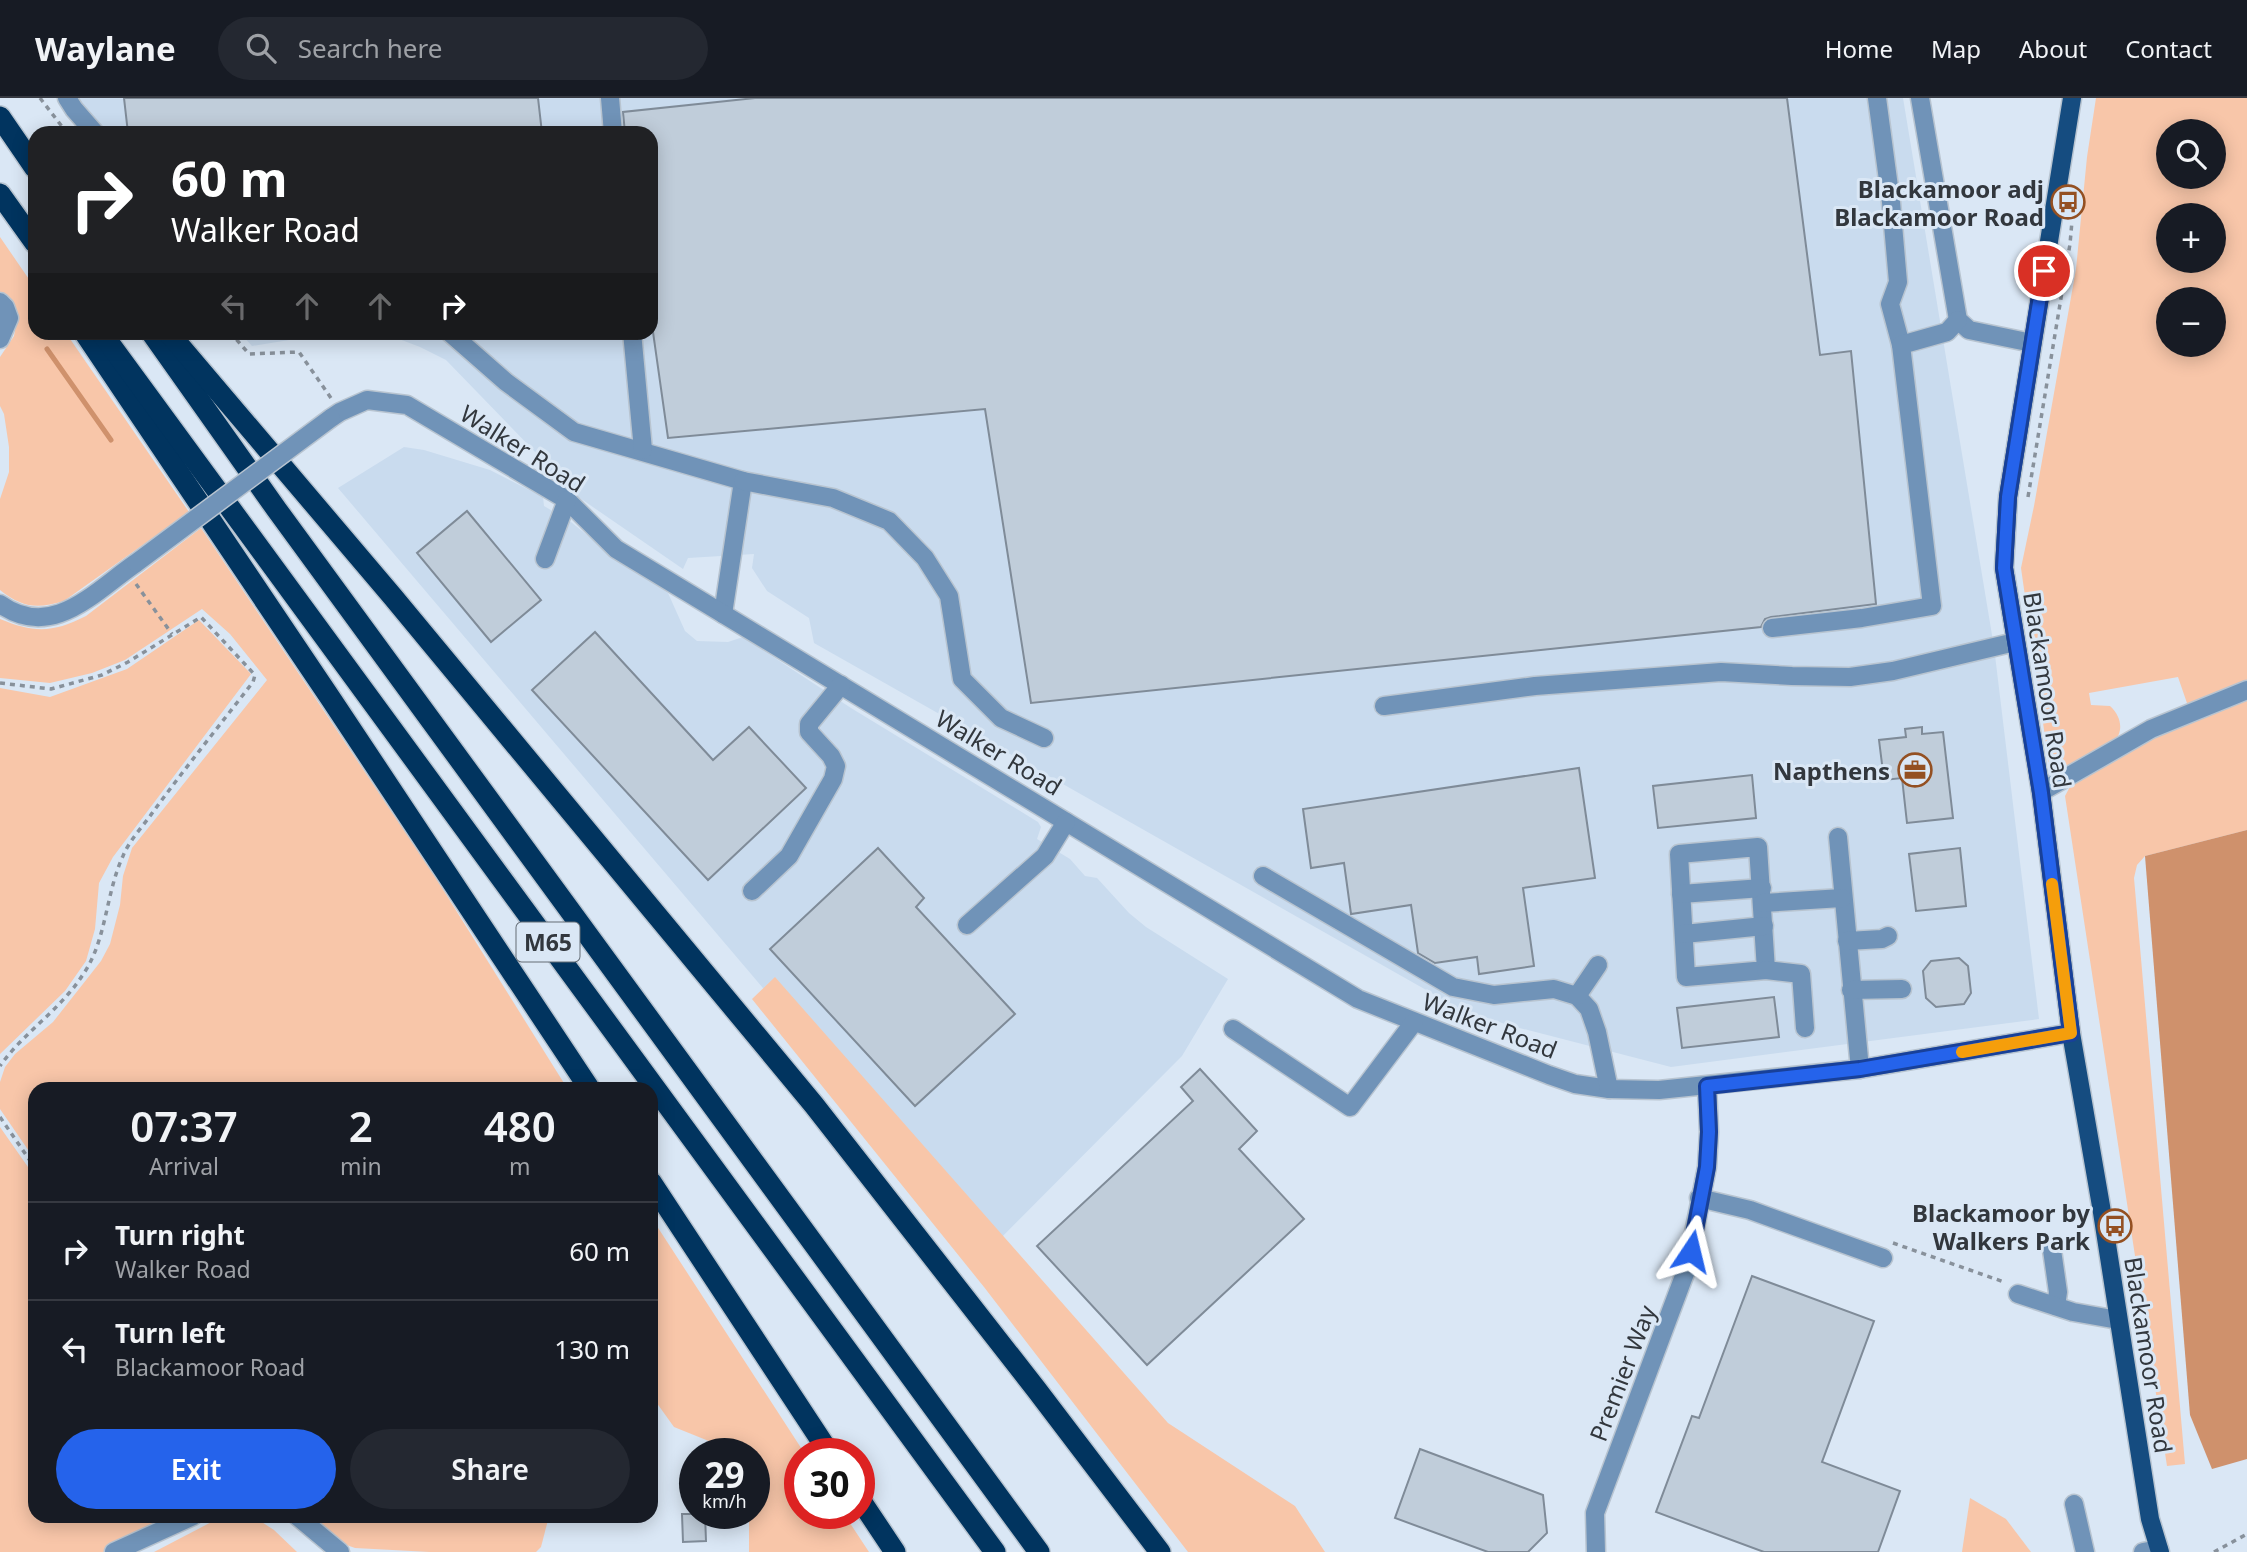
<!DOCTYPE html>
<html lang="en">
<head>
<meta charset="utf-8">
<style>
  :root { --surface:#171b24; --page:#242831; --text:#f1f3f6; --muted:#9ea1a6; --line:#363941; --accent:#2563eb }
  body { margin:0; font-family:"Noto Sans",sans-serif; background:var(--page); color:var(--text); height:100vh; display:flex; flex-direction:column; font-size:26px; white-space:nowrap }
  * { box-sizing:border-box; margin:0 }
  p { font-size:23px; color:var(--muted) }
  .icon { flex:none; width:38px; height:38px; fill:none; stroke:currentColor; stroke-width:2; stroke-linecap:round; stroke-linejoin:round }
  .map { position:relative; flex:1; overflow:hidden }
  .sheet { position:absolute; left:28px; top:984px; width:630px; height:441px; display:flex; flex-direction:column; background:var(--surface); border-radius:21px; box-shadow:0 4px 18px #0003 }
  .sheet>* { flex:none }
  .guide { position:absolute; left:28px; top:28px; width:630px; height:214px; border-radius:21px; box-shadow:0 4px 18px #0003; background:#202124; color:#fff; overflow:hidden }
  .tools { position:absolute; left:2156px; top:21px; display:grid; gap:14px }
  .tools a { display:grid; place-items:center; width:70px; height:70px; border-radius:50%; background:var(--surface); box-shadow:0 4px 18px #0003; font-size:35px }
  .speed { position:absolute; left:679px; top:1340px; display:flex; gap:14px; font-size:35px; font-weight:700; text-align:center }
  .speed>* { display:grid; place-content:center; width:91px; height:91px; border-radius:50%; background:var(--surface); box-shadow:0 4px 18px #0003; line-height:1 }
  .speed small { font-size:18px; font-weight:400 }
  .speed .limit { border:10px solid #d22; background:#fff; color:#111 }
  .pin { position:absolute; display:grid; place-items:center; width:60px; height:60px; color:#fff; margin:-30px; border:4px solid #fff; border-radius:50%; box-shadow:0 2px 7px #0007 }
  .me { position:absolute; width:77px; margin:-38px; rotate:10deg; stroke-linejoin:round; filter:drop-shadow(0 0 5px #0008) }
  .turn { display:flex; align-items:center; gap:24px; height:147px; padding:0 28px; font-size:32px }
  .turn .icon { width:91px; height:91px; stroke-width:2.5 }
  .turn b { display:block; font-size:49px; line-height:60px }
  .lanes { display:flex; align-items:center; height:66px; padding:0 28px; background:#0003; justify-content:center; gap:35px; direction:ltr }
  .lanes .off { opacity:.35 }
  .eta { display:flex; justify-content:space-evenly; align-items:center; height:119px; text-align:center }
  .eta b { font-size:42px; font-weight:600; line-height:49px }
  .cta { display:flex; gap:14px; margin-top:auto; padding:14px 28px }
  .cta a { flex:1; height:80px; border-radius:42px; background:var(--accent); color:#fff; font-size:28px; font-weight:600; line-height:80px; text-align:center }
  .cta a+a { background:var(--page); color:var(--text) }
  ul { padding:0; list-style:none }
  li { display:flex; align-items:center; gap:21px; height:98px; padding:0 28px; border-top:2px solid var(--line) }
  li div { flex:1 }
  li b { display:block; font-size:26px }
  li em { font-style:normal }
  header { display:flex; align-items:center; gap:42px; box-sizing:border-box; height:98px; padding:0 35px; background:var(--surface); border-bottom:2px solid var(--line) }
  header strong { font-size:33px }
  nav { display:flex; gap:38px; margin-inline-start:auto; font-size:24px }
  .search { width:490px; height:63px; background:var(--page); display:flex; align-items:center; gap:18px; box-sizing:border-box; padding:0 24px; border-radius:38px; color:var(--muted); font-size:26px }
  .map>svg:first-child { display:block }
  .built { fill:#c9dbee }
  .green { fill:#f8c6a9; fill-rule:evenodd }
  .water { fill:#cf916c }
  .lines { fill:none; stroke-linecap:round; stroke-linejoin:round }
  .stream { stroke:#cf916c; stroke-width:5 }
  .building { fill:#c0cdda; stroke:#7f8b98; stroke-width:2 }
  .minor-casing { stroke:#b8c4d0; stroke-width:21 }
  .major-casing { stroke:#b8c4d0; stroke-width:21 }
  .highway-casing { stroke:#b8c4d0; stroke-width:24 }
  .path { stroke:#88919b; stroke-width:3.5; stroke-dasharray:5 5; stroke-linecap:butt }
  .minor { stroke:#7093b8; stroke-width:18 }
  .major { stroke:#154c80; stroke-width:18 }
  .highway { stroke:#01345f; stroke-width:21 }
  .minor-bridge-casing { stroke:#b8c4d0; stroke-width:21; stroke-linecap:butt }
  .minor-bridge { stroke:#7093b8; stroke-width:18 }
  .route-casing { stroke:#184099; stroke-width:18 }
  .route { stroke:#2563eb; stroke-width:12 }
  .slow { stroke:#f59e0b; stroke-width:12 }
  .labels { text-anchor:middle; dominant-baseline:central; stroke-width:6; stroke-linejoin:round; paint-order:stroke }
  .shield { fill:#dae7f5; stroke:#646c74; stroke-width:2 }
  .shield-label { font-size:23px; font-weight:bold; fill:#32373d }
  .poi-label { font-size:24px; font-weight:bold; fill:#32373d; stroke:#dae7f5; text-anchor:end }
  .street-label { font-size:24px; fill:#32373d; stroke:#dae7f5 }
</style>
</head>
<body>
<header>
<strong>Waylane</strong>
<div class="search"><svg class="icon" aria-label="search" viewBox="0 0 24 24"><circle cx="10" cy="10" r="6"/><path d="M15 15l6 6"/></svg>Search here</div>
<nav><a>Home</a><a>Map</a><a>About</a><a>Contact</a></nav>
</header>
<div class="map">
<svg width="2247" height="1454" viewBox="0 0 2247 1454">
  <rect width="100%" height="100%" fill="#dae7f5"/>
  <g class="built">
    <path d="M59 0H1903L1994 549 2039 921 1671 969 1508 927 1458 910 814 545 809 520 767 493 752 470 754 456 688 460 683 471 558 385 537 356 446 262 420 249 386 236 332 235 252 248 240 235 651 234V35H86Z"/>
    <path d="M404 349 424 352 490 372 543 399 544 408 571 424 608 454 668 495 685 533 697 543 728 544 743 539 851 610 1038 724 1041 729 1037 741 1070 761 1085 778 1097 780 1129 815 1146 829 1228 881 1182 958 982 1159 768 896 338 390Z"/>
  </g>
  <g class="green">
    <path d="M2096 0H2247V584L2188 608 2178 579 2089 595 2091 607 2110 608C2122 619 2124 634 2113 645L2051 681 2021 470 2034 408 2076 171 2087 59ZM2168 33H2214V79H2168ZM2168 117H2214V163H2168ZM2168 201H2214V247H2168Z"/>
    <path d="M0 139 35 190V234L66 235 189 414 64 503C37 511 23 510 0 492V401L9 374V349L4 316 0 308V259L14 238 17 221 12 207 0 196Z"/>
    <path d="M201 430 432 774 567 990H35V1062L0 1011V984L5 969 15 956 53 924 101 863 110 846 120 807 123 778 132 750 267 582 230 536 202 511 125 562 92 575 50 585 0 580V521C34 535 53 535 86 518Z"/>
    <path d="M199 522 251 576 113 759 99 785 95 831 86 863 65 893 0 956V590L50 599 127 571Z"/>
    <path d="M2247 597V732L2145 758 2137 767 2134 780 2185 1366 2167 1368 2065 698 2073 683 2148 637Z"/>
    <path d="M775 879 1168 1325 1295 1408 1325 1454H1188L984 1189 752 901Z"/>
    <path d="M0 1029 35 1079V1418H188L117 1451 103 1454H0Z"/>
    <path d="M651 1119 805 1356H800V1416H844L869 1454H749V1416H754V1356H741L674 1329 651 1297Z"/>
    <path d="M1970 1400 2006 1421 2031 1454H1962Z"/>
    <path d="M223 1418 254 1419 274 1432 297 1454H154Z"/>
    <path d="M306 1418H549L541 1449 536 1454H430L355 1450 341 1445Z"/>
  </g>
  <path class="water" d="M2247 732V1361L2212 1371 2190 1317 2145 758Z"/>
  <g class="lines">
    <path class="stream" d="M47 251 111 342"/>
  </g>
  <g class="building">
    <path d="M124 0H538L542 35H128Z"/>
    <path d="M755 0H1787L1820 257 1851 253 1876 506 1771 519 1765 521 1761 529 1031 605 985 311 668 340 651 220V35H625L623 14Z"/>
    <path d="M467 413 541 502 491 544 417 455Z"/>
    <path d="M595 534 713 662 749 629 806 690 708 782 532 592Z"/>
    <path d="M1922 629V636L1943 634 1953 720 1907 725 1902 680 1884 682 1879 642 1906 639 1905 631Z"/>
    <path d="M1579 670 1595 780 1523 790 1534 868 1479 876 1477 859 1435 865 1418 855 1411 807 1351 816 1344 765 1311 770 1303 711Z"/>
    <path d="M1752 677 1756 720 1658 730 1653 688Z"/>
    <path d="M878 750 924 800 916 809 1015 916 915 1008 770 851Z"/>
    <path d="M1960 750 1966 808 1916 813 1909 756Z"/>
    <path d="M1959 860 1968 868 1971 895 1964 906 1936 909 1926 900 1923 873 1931 863Z"/>
    <path d="M1774 899 1779 939 1682 950 1677 910Z"/>
    <path d="M1200 971 1257 1033 1239 1051 1304 1121 1147 1267 1037 1148 1193 1003 1181 989Z"/>
    <path d="M1752 1178 1874 1223 1822 1364 1900 1393 1878 1454H1764L1656 1414 1692 1318 1699 1320Z"/>
    <path d="M1420 1351 1543 1397 1547 1435 1528 1454H1488L1395 1420Z"/>
    <path d="M682 1416H705L706 1443 683 1444Z"/>
  </g>
  <g class="lines">
    <defs>
      <g id="minor">
        <path d="M67 0 74 11 95 35"/>
        <path d="M610 0 613 35"/>
        <path d="M1877 0 1891 104 1898 184 1890 206 1901 247"/>
        <path d="M1920 0 1958 222 1969 232 2032 245"/>
        <path d="M0 204 5 209 9 220 0 241"/>
        <path d="M449 234 506 284 574 334 743 383 723 516"/>
        <path d="M632 234 643 352"/>
        <path d="M331 320 340 314 367 302 407 307 567 402 616 451 1358 901 1549 977 1575 986 1609 991 1659 992 1860 971 2071 935"/>
        <path d="M743 383 833 400 889 423 925 460 949 498 962 581 1001 620 1044 640"/>
        <path d="M545 461 567 402"/>
        <path d="M0 506C52 543 94 494 136 465"/>
        <path d="M1772 530 1862 520 1932 508 1901 247 1947 234 1958 222"/>
        <path d="M1384 608 1535 588 1721 574 1792 578 1850 579 1893 573 2015 544"/>
        <path d="M2041 694 2151 631 2247 592"/>
        <path d="M1838 739 1860 971"/>
        <path d="M1758 749 1766 872 1686 879 1679 756Z"/>
        <path d="M1263 778 1453 889 1494 897 1554 891 1577 898 1589 911 1597 934 1609 991"/>
        <path d="M752 793 789 758 833 681 836 668 831 658 809 634V626L841 587"/>
        <path d="M1681 796 1762 790"/>
        <path d="M1763 805 1842 800"/>
        <path d="M967 827 1045 758 1066 724"/>
        <path d="M1684 836 1764 828"/>
        <path d="M1847 843 1882 841 1888 838"/>
        <path d="M1766 872 1801 876 1805 930"/>
        <path d="M1851 892 1902 891"/>
        <path d="M1577 898 1598 867"/>
        <path d="M1233 931 1350 1009 1414 924"/>
        <path d="M1699 1100 1750 1112 1883 1160"/>
        <path d="M2052 1152 2058 1194 2056 1208"/>
        <path d="M2018 1196 2073 1214 2118 1222"/>
        <path d="M2074 1406 2085 1454"/>
        <path d="M297 1418 340 1454"/>
        <path d="M114 1454 193 1418"/>
        <path d="M1596 1454 1595 1415 1687 1170 1707 1069 1709 1034 1707 988"/>
        <path d="M2143 1454 2159 1451"/>
      </g>
      <path id="major" d="M2072 0 2008 399 2004 470 2041 694 2071 935 2101 1108 2150 1421 2160 1454"/>
      <g id="highway">
        <path d="M0 19 35 70"/>
        <path d="M0 96 35 145"/>
        <path d="M84 234 331 601 589 990"/>
        <path d="M101 234 995 1454"/>
        <path d="M151 234 277 412 1039 1454"/>
        <path d="M168 234 393 499 814 1007 1036 1291 1160 1454"/>
        <path d="M651 1084 830 1356"/>
        <path d="M859 1400 895 1454"/>
      </g>
    </defs>
    <use href="#minor" class="minor-casing"/>
    <use href="#major" class="major-casing"/>
    <use href="#highway" class="highway-casing"/>
    <g class="path">
      <path d="M40 0 67 35"/>
      <path d="M230 234 249 256 299 254 331 300"/>
      <path d="M2028 399 2070 146 2072 123"/>
      <path d="M136 486 172 536"/>
      <path d="M0 585 51 591 102 577 128 564 201 519 255 577 253 584C220 627 185 670 153 714 143 728 129 743 123 758 105 797 107 843 82 878 60 912 23 935 0 968"/>
      <path d="M0 1019 35 1070"/>
      <path d="M1893 1145 2004 1184"/>
      <path d="M2214 1454 2247 1436"/>
    </g>
    <use href="#minor" class="minor"/>
    <use href="#major" class="major"/>
    <use href="#highway" class="highway"/>
    <defs>
      <path id="minor-bridge" d="M136 465 331 320"/>
    </defs>
    <use href="#minor-bridge" class="minor-bridge-casing"/>
    <use href="#minor-bridge" class="minor-bridge"/>
  </g>
  <g class="lines">
    <defs>
      <path id="route" d="M1691 1153 1707 1069 1709 1034 1707 988 1860 971 2071 935 2041 695 2004 470 2008 399 2044 173"/>
    </defs>
    <use href="#route" class="route-casing"/>
    <use href="#route" class="route"/>
    <path class="slow" d="M1962 954 2071 935 2052 786"/>
  </g>
  <defs>
    <symbol id="bus-ring" viewBox="-11 -11 22 22"><circle r="9.5" fill="#dae7f5" stroke="#945022" stroke-width="1.5"/><path d="M-5-6H5V4H4V6H2V4H-2V6H-4V4H-5ZM-3.5-4V0h7V-4ZM-3.5 1.2v1.5H-2V1.2ZM2 1.2v1.5H3.5V1.2Z" fill="#945022"/></symbol>
    <symbol id="office-ring" viewBox="-11 -11 22 22"><circle r="9.5" fill="#dae7f5" stroke="#945022" stroke-width="1.5"/><path d="M-6-3h4V-5.5h4V-3h4V5H-6ZM-1-4.5V-3h2v-1.5ZM-6 0V1H6V0Z" fill="#945022"/></symbol>
  </defs>
  <g fill-rule="evenodd">
    <use href="#bus-ring" x="2049" y="85" width="38" height="38"/>
    <use href="#office-ring" x="1896" y="653" width="38" height="38"/>
    <use href="#bus-ring" x="2096" y="1109" width="38" height="38"/>
  </g>
  <g class="labels">
    <rect class="shield" x="516.5" y="824.5" width="63" height="39" rx="5"/>
    <g class="shield-label">
      <text x="548" y="844">M65</text>
    </g>
    <g class="poi-label">
      <text x="2044" y="90">Blackamoor adj<tspan x="2044" dy="28">Blackamoor Road</tspan></text>
      <text x="1890" y="672">Napthens</text>
      <text x="2090" y="1114">Blackamoor by<tspan x="2090" dy="28">Walkers Park</tspan></text>
    </g>
    <g class="street-label">
      <text transform="translate(523 350) rotate(32)">Walker Road</text>
      <text transform="translate(2048 592) rotate(81)">Blackamoor Road</text>
      <text transform="translate(999 654) rotate(31)">Walker Road</text>
      <text transform="translate(1490 927) rotate(21)">Walker Road</text>
      <text transform="translate(2149 1257) rotate(81)">Blackamoor Road</text>
      <text transform="translate(1622 1275) rotate(-69)">Premier Way</text>
    </g>
  </g>
</svg>
<div class="tools">
<a><svg class="icon" aria-label="search" viewBox="0 0 24 24"><circle cx="10" cy="10" r="6"/><path d="M15 15l6 6"/></svg></a>
<a>+</a>
<a>−</a>
</div>
<div class="speed"><div>29<small>km/h</small></div><div class="limit">30</div></div>
<div class="pin" style="left:2044px;top:173px;background:#d93025"><svg class="icon" aria-label="arrive" viewBox="0 0 24 24"><path d="M6 21V4h12l-3 4 3 4H6"/></svg></div>
<svg class="me" style="left:1691px;top:1153px" viewBox="-20 -20 40 40"><path d="M0-17L14 15 0 8-14 15z" fill="#2563eb" stroke="#fff" stroke-width="4"/></svg>
<div class="guide">
<div class="turn"><svg class="icon" aria-label="right" viewBox="0 0 24 24"><path d="M7 20v-9h11M14 6l5 5-5 5"/></svg><div><b>60 m</b>Walker Road</div></div>
<div class="lanes"><svg class="icon off" aria-label="left" viewBox="0 0 24 24"><path d="M17 20v-9H6M10 6l-5 5 5 5"/></svg><svg class="icon off" aria-label="ahead" viewBox="0 0 24 24"><path d="M12 20V5M6 11l6-6 6 6"/></svg><svg class="icon off" aria-label="ahead" viewBox="0 0 24 24"><path d="M12 20V5M6 11l6-6 6 6"/></svg><svg class="icon" aria-label="right" viewBox="0 0 24 24"><path d="M7 20v-9h11M14 6l5 5-5 5"/></svg></div>
</div>
<section class="sheet">
<div class="eta">
<div><b>07:37</b><p>Arrival</p></div>
<div><b>2</b><p>min</p></div>
<div><b>480</b><p>m</p></div>
</div>
<ul>
<li><svg class="icon" aria-label="right" viewBox="0 0 24 24"><path d="M7 20v-9h11M14 6l5 5-5 5"/></svg><div><b>Turn right</b><p>Walker Road</p></div><em>60 m</em></li>
<li><svg class="icon" aria-label="left" viewBox="0 0 24 24"><path d="M17 20v-9H6M10 6l-5 5 5 5"/></svg><div><b>Turn left</b><p>Blackamoor Road</p></div><em>130 m</em></li>
</ul>
<div class="cta"><a>Exit</a><a>Share</a></div>
</section>
</div>
</body>
</html>
